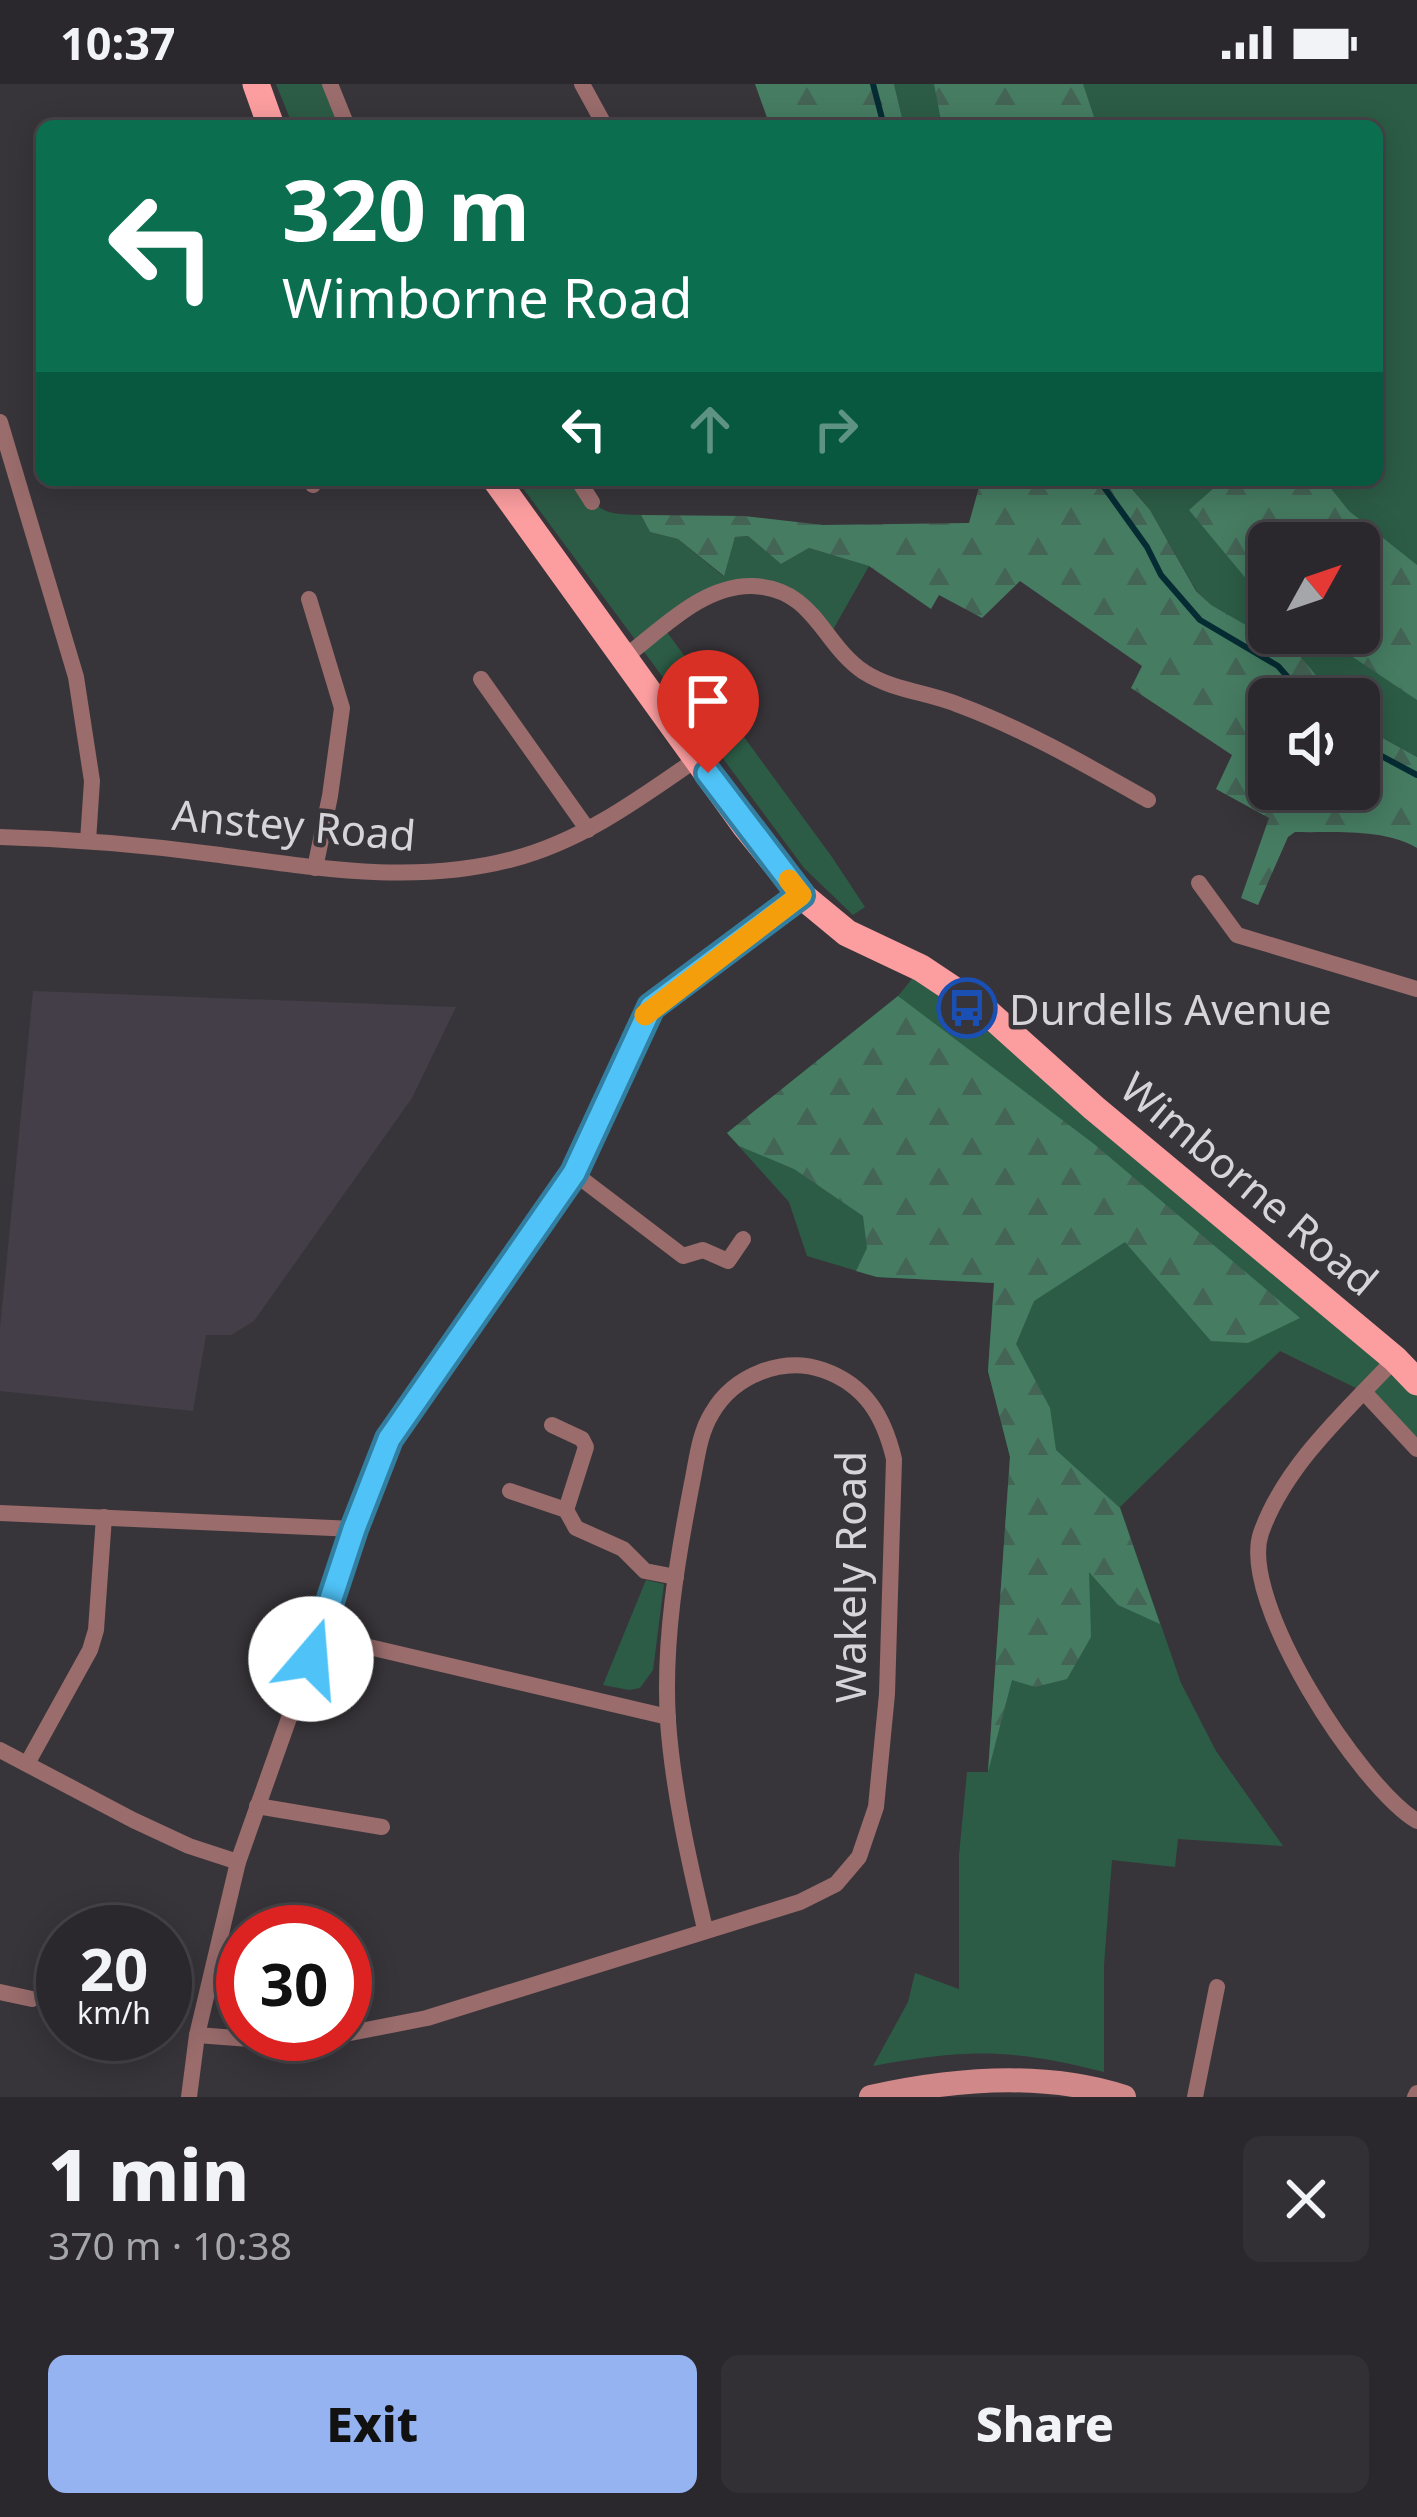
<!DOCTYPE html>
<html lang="en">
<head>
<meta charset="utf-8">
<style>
  :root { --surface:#2a282c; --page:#323034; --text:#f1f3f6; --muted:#a5a6a9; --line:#464448; --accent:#95b2f1 }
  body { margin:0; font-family:"Noto Sans",sans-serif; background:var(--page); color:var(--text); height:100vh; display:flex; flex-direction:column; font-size:45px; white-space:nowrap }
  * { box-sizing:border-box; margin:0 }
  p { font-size:39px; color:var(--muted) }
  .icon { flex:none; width:66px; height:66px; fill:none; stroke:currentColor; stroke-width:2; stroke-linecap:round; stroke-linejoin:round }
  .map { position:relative; height:2013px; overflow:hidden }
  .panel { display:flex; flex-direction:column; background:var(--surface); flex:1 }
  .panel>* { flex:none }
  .hud { position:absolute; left:36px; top:36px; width:1347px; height:366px; border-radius:18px; box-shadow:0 6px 30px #0003,0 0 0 3px var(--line); background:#0b6e4f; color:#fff; overflow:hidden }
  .needle { width:78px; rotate:50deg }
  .buttons { position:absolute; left:1248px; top:438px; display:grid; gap:24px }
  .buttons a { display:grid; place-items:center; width:132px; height:132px; border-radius:18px; background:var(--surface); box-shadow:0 6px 30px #0003,0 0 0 3px var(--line); font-size:60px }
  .speed { position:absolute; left:36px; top:1821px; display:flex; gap:24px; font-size:60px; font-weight:700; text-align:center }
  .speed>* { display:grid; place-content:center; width:156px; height:156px; border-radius:50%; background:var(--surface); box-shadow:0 6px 30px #0003,0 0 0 3px var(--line); line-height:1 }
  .speed small { font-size:30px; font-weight:400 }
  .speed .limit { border:18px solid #d22; background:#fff; color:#111 }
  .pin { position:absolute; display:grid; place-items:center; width:102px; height:102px; color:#fff; margin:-123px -51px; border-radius:50% 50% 50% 0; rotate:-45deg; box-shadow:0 0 12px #0007 }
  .pin .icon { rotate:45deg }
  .me { position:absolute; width:132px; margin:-66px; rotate:18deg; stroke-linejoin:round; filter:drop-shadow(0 0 9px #0008) }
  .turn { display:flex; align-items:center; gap:42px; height:252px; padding:0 48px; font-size:54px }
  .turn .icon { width:156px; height:156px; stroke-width:2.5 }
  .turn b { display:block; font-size:84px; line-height:102px }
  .lanes { display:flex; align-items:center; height:114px; padding:0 48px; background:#0003; justify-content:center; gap:60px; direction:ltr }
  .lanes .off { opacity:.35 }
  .round { display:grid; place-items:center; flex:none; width:126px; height:126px; border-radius:18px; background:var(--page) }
  .headline { display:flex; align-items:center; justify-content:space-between; height:204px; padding:0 48px }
  h1 { font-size:72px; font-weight:800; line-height:90px }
  .button { display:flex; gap:24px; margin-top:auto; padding:24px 48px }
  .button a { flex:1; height:138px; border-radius:18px; background:var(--accent); color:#111; font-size:48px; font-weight:800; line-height:138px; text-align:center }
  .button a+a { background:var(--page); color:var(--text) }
  .status { display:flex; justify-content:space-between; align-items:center; height:84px; padding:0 60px; background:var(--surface); direction:ltr }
  .status svg { height:33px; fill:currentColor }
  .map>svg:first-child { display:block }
  .built { fill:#443e48 }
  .green { fill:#2c5c46; fill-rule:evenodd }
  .forest { fill:url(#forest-firs) }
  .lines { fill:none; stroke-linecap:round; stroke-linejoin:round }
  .stream { stroke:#062c33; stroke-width:6 }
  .street { stroke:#9a6c6c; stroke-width:16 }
  .secondary { stroke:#d18889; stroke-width:24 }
  .primary { stroke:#fc9ea0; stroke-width:27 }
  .route-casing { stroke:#337fa1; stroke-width:30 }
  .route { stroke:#4fc3f7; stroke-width:21 }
  .slow { stroke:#f59e0b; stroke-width:21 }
  .labels { text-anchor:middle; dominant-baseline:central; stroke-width:9; stroke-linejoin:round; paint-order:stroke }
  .street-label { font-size:42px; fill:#d6d4d8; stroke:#38353a }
  .poi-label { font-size:42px; fill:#d6d4d8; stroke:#38353a; text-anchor:start }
</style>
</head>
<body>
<div class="status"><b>10:37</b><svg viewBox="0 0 49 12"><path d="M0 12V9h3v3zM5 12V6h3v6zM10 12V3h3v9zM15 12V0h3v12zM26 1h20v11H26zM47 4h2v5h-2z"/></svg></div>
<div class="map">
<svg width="1417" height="2013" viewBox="0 0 1417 2013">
  <defs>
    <pattern id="forest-firs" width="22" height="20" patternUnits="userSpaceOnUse" patternTransform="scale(3)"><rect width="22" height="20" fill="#467c62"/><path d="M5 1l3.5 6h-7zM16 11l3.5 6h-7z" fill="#446455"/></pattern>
  </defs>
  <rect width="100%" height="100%" fill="#38353a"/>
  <path class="built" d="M33 907 456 923 412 1014 254 1237 231 1251H206L193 1327 0 1307V1245Z"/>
  <g class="green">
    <path d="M276 0H330L347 42H293Z"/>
    <path d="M894 0H1417V673L1359 641V615H1336L1300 572 1210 521 1196 506 1150 426 1124 396H1377V42H904ZM1269 459H1359V549H1269Z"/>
    <path d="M517 396H578C599 429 603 430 641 431L650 448 678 455 723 492 735 453 748 452 781 480 809 464 869 482 830 551 798 517 729 504 664 544 832 773 865 823 853 831 804 784Z"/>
    <path d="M921 884 1417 1298V1365L1364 1308 1280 1267 1120 1423 1181 1599 1216 1667 1283 1762 1178 1755 1175 1783 1112 1776 1104 1881V1988C1010 1964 967 1965 873 1982L908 1918 915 1889 959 1905V1771L967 1688H988L1010 1372 988 1287 994 1199 877 1193 807 1172 789 1118 727 1049 898 912Z"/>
    <path d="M646 1496 664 1500 653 1586 640 1604 629 1606 603 1601Z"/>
  </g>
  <g class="forest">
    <path d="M755 0H894L904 42H770Z"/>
    <path d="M934 0H1083L1097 42H942Z"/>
    <path d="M981 396H1124L1150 426 1196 507 1211 521 1300 572 1336 615H1269V705H1359V641L1417 673V764C1383 744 1333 749 1295 748L1288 753 1258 821 1241 814 1269 734 1216 705 1232 671 1131 604 1142 582 1020 497 982 534 939 511 931 525 869 482 809 464 781 480 748 452 735 453 724 492 678 455 650 448 641 431 744 432 823 441 969 439Z"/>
    <path d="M1223 396H1324L1349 427 1417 481V616L1317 549H1359V459H1269V516L1258 509 1189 426Z"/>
    <path d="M898 912 1094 1060 1300 1234 1248 1259 1211 1257 1125 1158 1034 1217 1016 1260 1050 1324 1056 1366 1120 1424 1160 1540 1118 1521 1089 1488 1091 1553 1067 1595 1035 1603 1012 1596 988 1688 1010 1373 988 1287 994 1199 877 1193 856 1187 867 1164 863 1132 794 1085 739 1062 727 1049Z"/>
  </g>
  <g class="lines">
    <g class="stream">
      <path d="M873 0 884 42"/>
      <path d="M1099 396 1147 463 1161 491 1200 536 1278 582 1307 615"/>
      <path d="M1359 660 1417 691"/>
    </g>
    <g class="street">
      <path d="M330 0 347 42"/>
      <path d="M582 0 605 42"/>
      <path d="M0 338 76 593 92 697 88 757"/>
      <path d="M311 396 313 401"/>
      <path d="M578 396 592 418"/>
      <path d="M309 515 342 624 330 712 315 784"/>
      <path d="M626 572C662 545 703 501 752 502 815 504 821 559 864 588 894 607 927 608 959 621 1024 645 1088 682 1148 716"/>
      <path d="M481 595 588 746"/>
      <path d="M0 753C74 755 147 761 220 771 318 784 415 801 513 775 582 757 639 715 698 674"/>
      <path d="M1199 799 1237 851 1417 905"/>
      <path d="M574 1089 683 1172 703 1166 728 1177 743 1155"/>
      <path d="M1395 1275C1347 1326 1285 1381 1261 1449 1238 1516 1360 1703 1417 1737"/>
      <path d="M1364 1308 1417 1365"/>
      <path d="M552 1341 582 1355 586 1363 566 1426"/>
      <path d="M510 1407 566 1426 576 1444 623 1465 645 1487 676 1493"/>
      <path d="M0 1429 354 1445"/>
      <path d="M318 1551 668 1633"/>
      <path d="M0 1666 133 1736 189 1762 238 1778"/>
      <path d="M28 1678 90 1566 96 1546 104 1433"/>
      <path d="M257 1722 382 1743"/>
      <path d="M0 1908 32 1915"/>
      <path d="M345 1950 427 1934 800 1818 836 1800 859 1773 876 1723 887 1610 894 1375C884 1333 866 1301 823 1286 783 1272 734 1291 712 1329 699 1350 697 1375 692 1399 677 1476 663 1558 668 1637 673 1707 689 1777 705 1845"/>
      <path d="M197 1951 263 1956 344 1950"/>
      <path d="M189 2013 197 1951 238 1778 378 1383 405 1331 574 1089 651 924 801 811"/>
      <path d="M1195 2013 1217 1903"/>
      <path d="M1415 2013 1417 2009"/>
    </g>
    <path class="secondary" d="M871 2013C952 1995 1044 1987 1124 2013"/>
    <g class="primary">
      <path d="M256 0 271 42"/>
      <path d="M496 396 746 743 801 811 847 849 921 884 987 928 1094 1024 1395 1275 1417 1298"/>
    </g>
  </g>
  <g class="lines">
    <defs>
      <path id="route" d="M311 1575 354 1445 389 1355 574 1089 651 923 801 811 708 689"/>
    </defs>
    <use href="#route" class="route-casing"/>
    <use href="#route" class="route"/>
    <path class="slow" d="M645 931 801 811 789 796"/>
  </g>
  <defs>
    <symbol id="bus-ring" viewBox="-11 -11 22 22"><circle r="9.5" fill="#38353a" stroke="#1a4fb4" stroke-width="1.5"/><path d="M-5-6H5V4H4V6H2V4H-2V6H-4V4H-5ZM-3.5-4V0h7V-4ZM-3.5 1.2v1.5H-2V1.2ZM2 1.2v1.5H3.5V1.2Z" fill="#1a4fb4"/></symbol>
  </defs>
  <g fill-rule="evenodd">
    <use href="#bus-ring" x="934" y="891" width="66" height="66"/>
  </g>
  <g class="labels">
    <g class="street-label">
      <text transform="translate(294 740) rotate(5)">Anstey Road</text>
      <text transform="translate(1250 1099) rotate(40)">Wimborne Road</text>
      <text transform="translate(849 1493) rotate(-90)">Wakely Road</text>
    </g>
    <g class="poi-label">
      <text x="1009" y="924">Durdells Avenue</text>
    </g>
  </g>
</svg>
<div class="buttons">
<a><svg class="needle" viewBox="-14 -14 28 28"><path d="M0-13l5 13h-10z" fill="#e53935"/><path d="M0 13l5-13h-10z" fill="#a5a6a9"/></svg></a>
<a><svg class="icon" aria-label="sound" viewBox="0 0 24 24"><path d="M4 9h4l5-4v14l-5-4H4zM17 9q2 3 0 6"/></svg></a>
</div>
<div class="speed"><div>20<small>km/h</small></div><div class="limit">30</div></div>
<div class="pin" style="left:708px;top:689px;background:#d93025"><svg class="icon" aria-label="arrive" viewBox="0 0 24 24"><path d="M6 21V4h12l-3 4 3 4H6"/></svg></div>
<svg class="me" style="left:311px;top:1575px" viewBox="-20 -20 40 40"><circle r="19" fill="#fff"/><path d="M0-13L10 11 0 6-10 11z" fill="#4fc3f7"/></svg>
<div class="hud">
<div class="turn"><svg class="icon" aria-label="left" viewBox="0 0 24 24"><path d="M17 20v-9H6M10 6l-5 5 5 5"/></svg><div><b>320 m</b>Wimborne Road</div></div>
<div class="lanes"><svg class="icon" aria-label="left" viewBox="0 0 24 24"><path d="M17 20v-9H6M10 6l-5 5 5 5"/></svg><svg class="icon off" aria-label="ahead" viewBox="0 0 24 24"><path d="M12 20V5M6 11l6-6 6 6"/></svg><svg class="icon off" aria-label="right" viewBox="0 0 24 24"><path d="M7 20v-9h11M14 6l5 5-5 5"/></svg></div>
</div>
</div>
<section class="panel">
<div class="headline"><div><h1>1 min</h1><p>370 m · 10:38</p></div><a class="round"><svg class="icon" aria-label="close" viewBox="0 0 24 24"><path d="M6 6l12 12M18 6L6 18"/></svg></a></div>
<div class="button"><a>Exit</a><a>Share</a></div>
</section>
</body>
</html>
